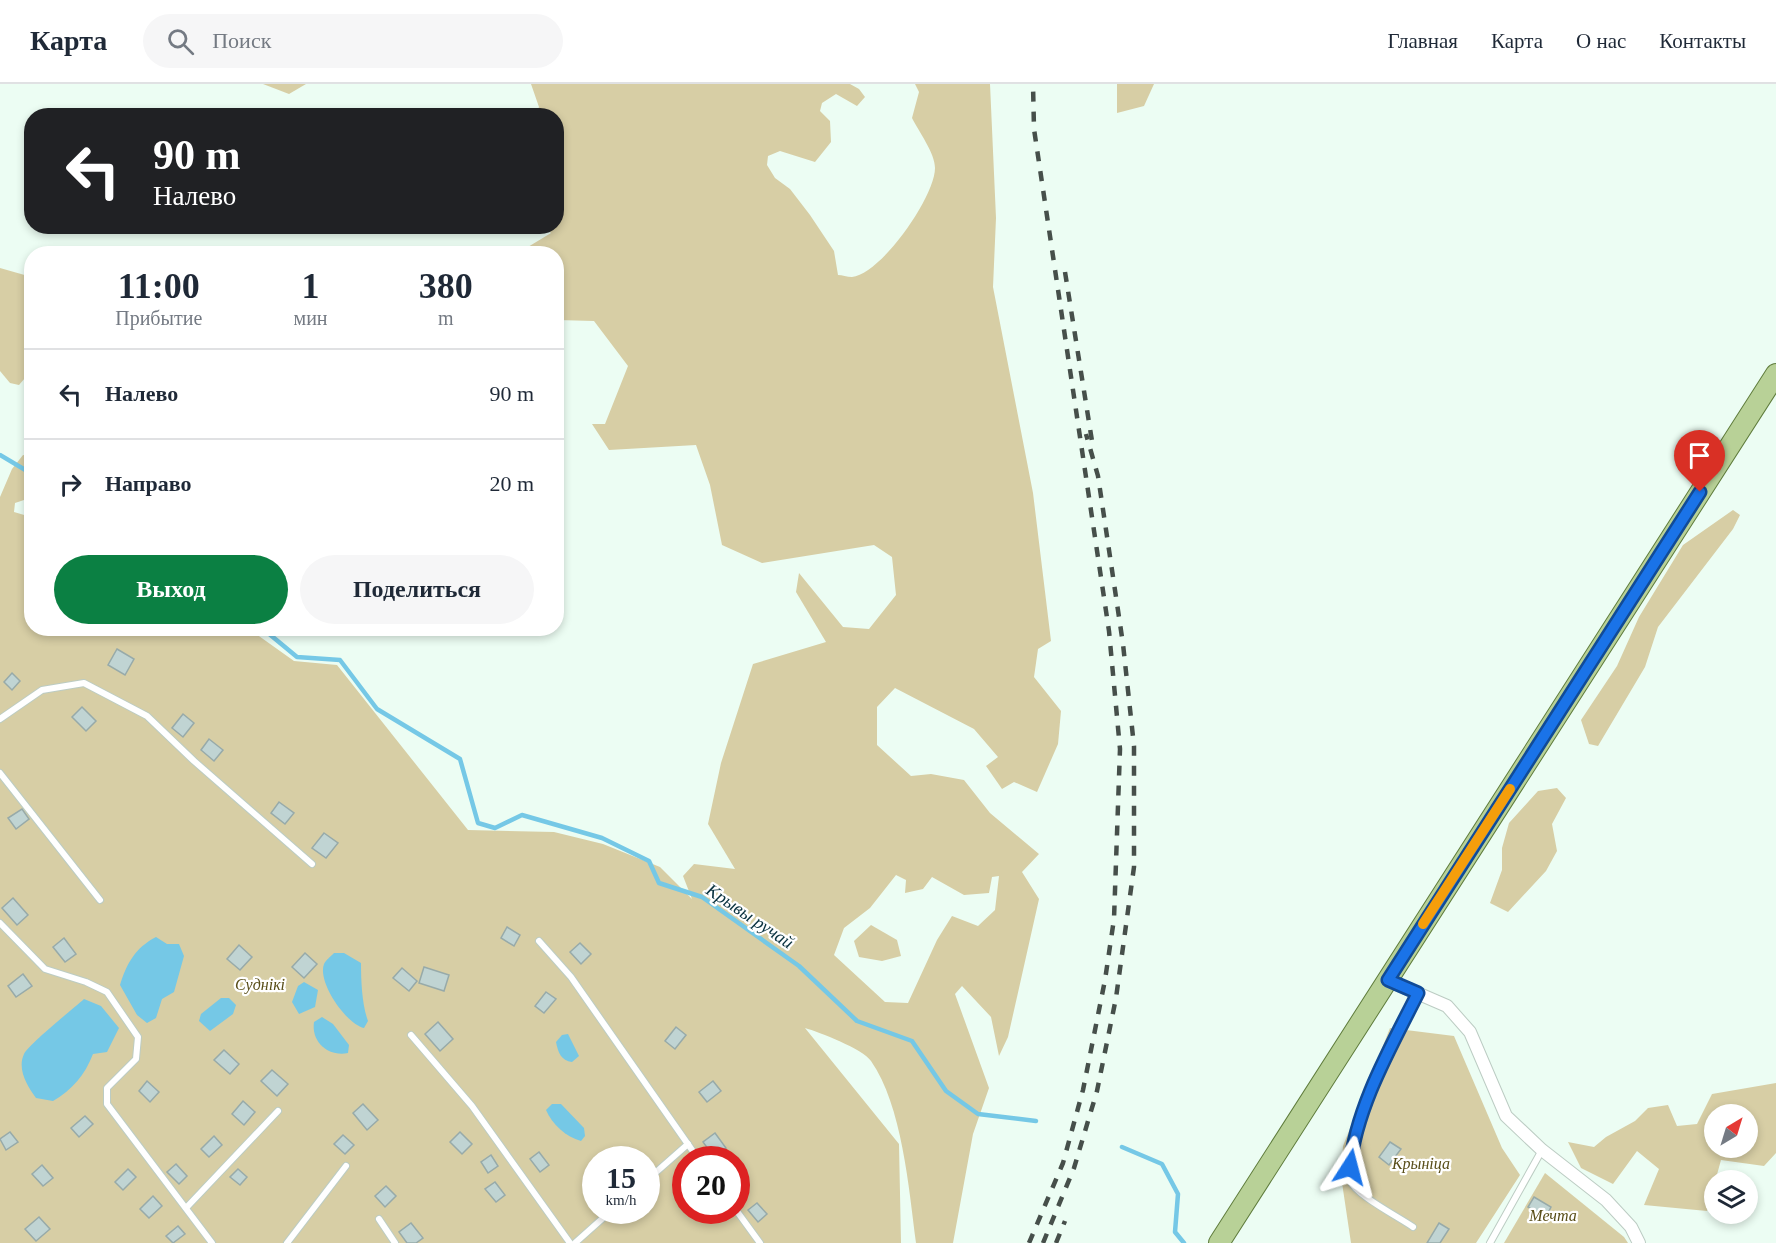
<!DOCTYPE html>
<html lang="ru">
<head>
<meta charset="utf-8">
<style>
  :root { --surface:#fff; --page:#f6f6f7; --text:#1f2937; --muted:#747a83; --line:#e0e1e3; --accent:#0b8043 }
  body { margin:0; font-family:"Times New Roman",serif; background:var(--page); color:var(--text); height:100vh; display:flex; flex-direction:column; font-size:22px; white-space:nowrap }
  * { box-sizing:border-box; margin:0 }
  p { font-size:20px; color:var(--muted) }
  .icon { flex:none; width:33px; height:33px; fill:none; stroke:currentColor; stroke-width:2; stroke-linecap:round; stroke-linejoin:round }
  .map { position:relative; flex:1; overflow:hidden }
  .panel { position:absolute; left:24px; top:162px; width:540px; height:390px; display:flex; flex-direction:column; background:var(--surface); border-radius:24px; box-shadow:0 3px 9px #0003 }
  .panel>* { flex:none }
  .top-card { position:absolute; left:24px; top:24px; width:540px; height:126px; border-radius:24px; box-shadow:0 3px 9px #0003; background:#202124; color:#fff; overflow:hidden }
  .needle { width:39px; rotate:38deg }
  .tools { position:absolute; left:1704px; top:1020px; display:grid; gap:12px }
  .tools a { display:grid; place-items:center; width:54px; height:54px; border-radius:50%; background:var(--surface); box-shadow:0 3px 9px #0003; font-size:30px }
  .speed { position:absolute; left:582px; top:1062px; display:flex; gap:12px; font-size:30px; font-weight:700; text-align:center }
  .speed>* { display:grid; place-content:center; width:78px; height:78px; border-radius:50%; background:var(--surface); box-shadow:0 3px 9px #0003; line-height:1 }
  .speed small { font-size:15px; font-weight:400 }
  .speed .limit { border:9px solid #d22; background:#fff; color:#111 }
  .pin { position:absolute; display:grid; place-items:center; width:51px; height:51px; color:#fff; margin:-62px -26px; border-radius:50% 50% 50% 0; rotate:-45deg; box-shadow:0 0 6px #0007 }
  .pin .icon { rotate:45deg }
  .me { position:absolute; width:66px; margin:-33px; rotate:9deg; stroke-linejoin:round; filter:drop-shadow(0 0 4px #0008) }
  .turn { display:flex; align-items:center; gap:21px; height:126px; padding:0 30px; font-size:27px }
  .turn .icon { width:78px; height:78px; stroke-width:2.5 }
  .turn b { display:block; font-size:42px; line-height:51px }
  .eta { display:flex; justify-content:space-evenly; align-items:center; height:102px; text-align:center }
  .eta b { font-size:36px; font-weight:700; line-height:42px }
  .primary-button { display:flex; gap:12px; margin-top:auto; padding:12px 30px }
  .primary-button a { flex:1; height:69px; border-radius:36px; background:var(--accent); color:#fff; font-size:24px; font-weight:700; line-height:69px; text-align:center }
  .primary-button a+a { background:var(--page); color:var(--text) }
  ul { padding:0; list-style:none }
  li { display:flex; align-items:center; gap:18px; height:90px; padding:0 30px; border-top:2px solid var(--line) }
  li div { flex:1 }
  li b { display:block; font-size:22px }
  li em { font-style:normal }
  header { display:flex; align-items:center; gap:36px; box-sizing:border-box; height:84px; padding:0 30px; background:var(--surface); border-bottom:2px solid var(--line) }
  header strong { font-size:28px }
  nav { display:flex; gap:33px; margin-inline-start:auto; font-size:21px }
  .search { width:420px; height:54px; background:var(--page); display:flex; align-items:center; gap:15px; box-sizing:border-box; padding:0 21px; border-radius:33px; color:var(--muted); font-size:22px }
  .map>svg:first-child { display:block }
  .green { fill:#d7cea5; fill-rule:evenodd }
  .water { fill:#75c8e6 }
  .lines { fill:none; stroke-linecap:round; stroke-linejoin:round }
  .stream { stroke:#75c8e6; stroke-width:4.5 }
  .building { fill:#c0d4d3; stroke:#97aaa9; stroke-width:1.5 }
  .lane-casing { stroke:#bcccc3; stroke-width:8 }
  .street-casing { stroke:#bcccc3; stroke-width:14 }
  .primary-casing { stroke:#5f7c3c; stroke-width:22 }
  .lane { stroke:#fff; stroke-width:6 }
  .street { stroke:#fff; stroke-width:12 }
  .primary { stroke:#b8d197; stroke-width:20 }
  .rail { stroke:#464f4a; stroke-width:4.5; stroke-dasharray:10 10; stroke-linecap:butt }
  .route-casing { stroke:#114b97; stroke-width:15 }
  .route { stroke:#1a73e8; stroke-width:10 }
  .slow { stroke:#f59e0b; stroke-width:10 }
  .labels { text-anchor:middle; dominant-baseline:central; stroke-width:4.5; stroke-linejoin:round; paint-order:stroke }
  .park-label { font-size:16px; font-style:italic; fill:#584d18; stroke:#fff }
  .water-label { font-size:18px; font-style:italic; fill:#0a323f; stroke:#fff }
</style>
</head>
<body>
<header>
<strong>Карта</strong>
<div class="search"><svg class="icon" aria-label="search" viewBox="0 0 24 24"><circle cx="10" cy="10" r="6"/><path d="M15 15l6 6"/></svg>Поиск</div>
<nav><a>Главная</a><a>Карта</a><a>О нас</a><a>Контакты</a></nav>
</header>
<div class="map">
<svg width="1776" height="1159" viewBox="0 0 1776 1159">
  <rect width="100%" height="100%" fill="#ecfdf3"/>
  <g class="green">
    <path d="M263 0H306L289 10Z"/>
    <path d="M531 0H850L859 5 865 13 857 22 836 10 822 19 820 27 830 37 831 58 815 78 780 67 768 72 767 81 775 94 790 105 810 131 834 167 838 191C842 191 847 193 852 193 881 190 935 113 935 84 935 69 919 48 912 34L919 8 915 0H990L996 134 993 203 1033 409 1051 557 1038 565 1034 593 1061 627 1058 660 1037 708 1014 698 1002 705 986 682 998 673 974 645 895 604 877 623V661L911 692 931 690 964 696 990 729 1039 770 1022 788 1039 815 1008 953 999 972 991 933 962 902 955 910 989 1004 973 1050 953 1159H916C909 1105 902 1021 871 977 863 965 819 948 805 944L899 1060 901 1159H0V413L12 385 23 371 31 372V421L24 416 15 419 14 428 31 433 32 544 249 545 294 577 337 581 468 746 554 748 603 760 660 783 692 815 683 792 694 780 735 785 708 740 721 679 753 580 826 558 796 508 799 489 843 543 869 545 896 511 892 473 874 461 762 479 722 461 710 401 696 361 609 366 592 340H605L628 282 594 237 557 236 556 170 518 169 551 149 545 143 556 142V32L535 31 539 23ZM896 791 906 796 905 809 923 805 932 793 964 811 989 809 992 793 999 792 995 826 978 842 952 832 937 856 908 919 885 918 834 871 844 844 870 824ZM596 1076H646V1126H596ZM686 1076H736V1126H686Z"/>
    <path d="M1117 0H1154L1144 22 1117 29Z"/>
    <path d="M0 184 28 192 31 196V287L19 301 10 299 0 287Z"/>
    <path d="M1733 426 1740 431 1733 445 1658 543 1645 583 1598 662 1589 660 1581 636 1617 582 1639 533 1683 461Z"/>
    <path d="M1557 704 1566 714 1552 740 1557 767 1546 787 1508 828 1490 819 1502 786V764L1509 739 1538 707Z"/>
    <path d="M871 841 897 856 901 872 882 877 859 873 854 857Z"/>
    <path d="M1390 944 1454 952 1502 1064 1520 1091 1476 1159H1351L1341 1092 1343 1062Z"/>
    <path d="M1776 999V1069L1764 1082 1721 1076 1707 1127 1644 1121 1659 1085 1637 1067 1613 1100 1581 1084 1568 1058 1594 1063 1606 1053 1635 1037 1648 1024 1668 1021 1677 1042 1697 1040 1712 1010ZM1714 1030H1748V1064H1714Z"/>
    <path d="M1545 1089 1624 1153 1628 1159H1504Z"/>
  </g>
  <g class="water">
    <path d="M156 853 167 860H179L184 872 174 908 162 915 156 934 147 939 137 931 120 901C127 879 135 864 156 853Z"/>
    <path d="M334 869H344L361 879C361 897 362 921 368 937L364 944C346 940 317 898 324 880 326 876 331 872 334 869Z"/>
    <path d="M304 898 318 906 315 923 299 930 292 918 298 902Z"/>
    <path d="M221 914H229L236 921 233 930 210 947 199 937 201 930Z"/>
    <path d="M84 915 101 922 119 944 107 968 93 970C85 991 72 1006 53 1017L36 1014C27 1002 17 985 24 970 30 959 72 926 84 915Z"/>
    <path d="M322 933 333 940 349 961 348 969C328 973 311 958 314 938Z"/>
    <path d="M568 950 579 972 572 978C561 977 558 968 556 958L562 951Z"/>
    <path d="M552 1020H561L584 1044 585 1052 581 1057C566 1053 552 1040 546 1026Z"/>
  </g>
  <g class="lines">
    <g class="stream">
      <path d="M0 371 32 390"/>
      <path d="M262 544 297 573 340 576 377 625 460 675 478 739 495 744 522 731 602 754 649 777 659 799 702 813 799 882 857 937 912 957 946 1007 978 1030 1036 1037"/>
      <path d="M1122 1063 1162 1080 1178 1110 1175 1148 1184 1159"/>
    </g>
  </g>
  <g class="building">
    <path d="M117 565 134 575 125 591 108 581Z"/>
    <path d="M12 589 20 597 12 606 4 598Z"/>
    <path d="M82 623 96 637 86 647 72 633Z"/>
    <path d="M183 630 194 639 183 653 172 644Z"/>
    <path d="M209 655 223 666 214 677 201 666Z"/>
    <path d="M279 718 294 729 285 740 271 729Z"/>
    <path d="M22 725 29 735 16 745 8 734Z"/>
    <path d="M324 749 338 759 326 774 312 764Z"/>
    <path d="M13 814 28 831 17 841 2 824Z"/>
    <path d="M507 843 520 851 514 862 501 854Z"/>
    <path d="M64 854 76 870 65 878 53 863Z"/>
    <path d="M580 859 591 870 581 880 570 868Z"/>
    <path d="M239 861 252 873 240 886 227 875Z"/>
    <path d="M305 869 317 880 304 894 292 883Z"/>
    <path d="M424 883 449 891 444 907 419 899Z"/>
    <path d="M402 884 417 897 409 907 393 894Z"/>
    <path d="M23 890 32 902 16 913 8 902Z"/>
    <path d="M546 908 556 915 544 929 535 922Z"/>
    <path d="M438 938 453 955 440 967 425 950Z"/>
    <path d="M676 943 686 951 675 965 665 957Z"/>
    <path d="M224 966 239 980 230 990 214 976Z"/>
    <path d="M272 986 288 1000 277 1012 261 997Z"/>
    <path d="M147 997 159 1008 150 1018 139 1007Z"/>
    <path d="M713 997 721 1007 707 1018 699 1008Z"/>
    <path d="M243 1017 255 1028 244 1041 232 1030Z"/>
    <path d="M363 1020 378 1036 367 1046 353 1029Z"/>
    <path d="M85 1032 93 1040 79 1053 71 1044Z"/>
    <path d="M10 1048 18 1058 6 1066 0 1055Z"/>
    <path d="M460 1048 472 1060 462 1070 450 1058Z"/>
    <path d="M715 1049 726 1064 714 1073 703 1058Z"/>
    <path d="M343 1051 354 1061 345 1070 334 1060Z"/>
    <path d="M214 1052 222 1061 209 1073 201 1065Z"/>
    <path d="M1390 1058 1401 1065 1389 1081 1379 1073Z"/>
    <path d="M539 1068 549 1081 540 1088 530 1075Z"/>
    <path d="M491 1071 498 1082 488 1089 481 1078Z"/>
    <path d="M176 1080 187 1092 179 1100 167 1088Z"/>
    <path d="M42 1081 53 1094 43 1102 32 1090Z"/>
    <path d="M128 1085 136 1093 123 1106 115 1098Z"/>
    <path d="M238 1085 247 1093 240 1101 230 1093Z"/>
    <path d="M495 1098 505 1111 496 1118 485 1105Z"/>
    <path d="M386 1102 396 1112 385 1123 375 1112Z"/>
    <path d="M153 1112 162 1122 149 1134 140 1125Z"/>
    <path d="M1534 1113 1551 1123 1546 1133 1528 1123Z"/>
    <path d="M757 1119 767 1130 758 1138 748 1126Z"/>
    <path d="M39 1133 50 1145 36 1157 25 1145Z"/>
    <path d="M411 1139 423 1154 416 1159H407L399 1148Z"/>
    <path d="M1439 1139 1449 1145 1440 1159H1427Z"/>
    <path d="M178 1142 185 1150 173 1159 166 1152Z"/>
  </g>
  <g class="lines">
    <defs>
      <g id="lane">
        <path d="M0 635 42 606 84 599 147 632 194 677 312 780"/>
        <path d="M0 689 100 816"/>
        <path d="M0 839 45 885 86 898 107 908 138 953 136 975 107 1004V1020L212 1159"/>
        <path d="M539 857 571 893 699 1076"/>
        <path d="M411 951 472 1022 570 1159"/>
        <path d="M646 1097 688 1060"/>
        <path d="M186 1124 278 1027"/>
        <path d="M736 1126 760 1159"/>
        <path d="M379 1135 395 1159"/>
        <path d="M1413 1143C1399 1133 1355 1111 1350 1096 1339 1061 1400 944 1418 910"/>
        <path d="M287 1159 346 1082"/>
        <path d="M575 1159 612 1126"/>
        <path d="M1490 1159 1542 1066"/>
      </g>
      <path id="street" d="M1387 896 1447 922 1470 948 1506 1032 1542 1066 1606 1116 1631 1143 1639 1159"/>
      <path id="primary" d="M1219 1159 1776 290"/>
    </defs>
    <use href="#lane" class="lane-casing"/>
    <use href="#street" class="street-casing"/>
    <use href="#primary" class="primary-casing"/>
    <use href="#lane" class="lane"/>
    <use href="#street" class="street"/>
    <use href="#primary" class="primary"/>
    <g class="rail">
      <path d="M1065 188 1092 357"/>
      <path d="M1029 1159 1063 1079 1083 1006 1105 896 1114 835 1120 665 1109 547 1034 45 1033 0"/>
      <path d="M1043 1159 1074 1084 1097 1007 1116 914 1134 783V662L1123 560 1098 392 1086 350"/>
      <path d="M1056 1159 1065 1137"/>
    </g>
  </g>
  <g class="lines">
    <defs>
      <path id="route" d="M1350 1083C1356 1023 1391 963 1418 909L1388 896 1700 408"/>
    </defs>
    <use href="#route" class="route-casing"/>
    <use href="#route" class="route"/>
    <path class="slow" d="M1423 840 1510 705"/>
  </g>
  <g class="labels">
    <g class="park-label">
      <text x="260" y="900">Суднікі</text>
      <text x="1421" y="1079">Крыніца</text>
      <text x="1553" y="1131">Мечта</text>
    </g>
    <g class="water-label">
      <text transform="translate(750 832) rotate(34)">Крывы ручай</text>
    </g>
  </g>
</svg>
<div class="tools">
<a><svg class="needle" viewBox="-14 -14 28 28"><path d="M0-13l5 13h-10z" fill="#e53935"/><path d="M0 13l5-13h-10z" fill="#747a83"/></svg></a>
<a><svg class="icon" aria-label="layers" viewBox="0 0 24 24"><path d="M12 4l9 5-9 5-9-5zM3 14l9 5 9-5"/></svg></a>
</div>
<div class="speed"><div>15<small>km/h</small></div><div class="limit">20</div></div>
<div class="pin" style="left:1700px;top:408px;background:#d93025"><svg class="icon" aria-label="arrive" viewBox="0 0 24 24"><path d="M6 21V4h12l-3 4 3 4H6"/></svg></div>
<svg class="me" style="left:1350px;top:1083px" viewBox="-20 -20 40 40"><path d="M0-17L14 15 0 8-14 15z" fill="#1a73e8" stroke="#fff" stroke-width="4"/></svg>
<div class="top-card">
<div class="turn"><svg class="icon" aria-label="left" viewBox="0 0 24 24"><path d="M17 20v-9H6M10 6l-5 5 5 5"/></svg><div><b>90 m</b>Налево</div></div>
</div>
<section class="panel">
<div class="eta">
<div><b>11:00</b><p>Прибытие</p></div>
<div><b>1</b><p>мин</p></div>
<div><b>380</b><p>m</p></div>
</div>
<ul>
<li><svg class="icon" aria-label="left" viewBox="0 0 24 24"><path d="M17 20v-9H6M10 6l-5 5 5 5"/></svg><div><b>Налево</b></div><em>90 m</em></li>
<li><svg class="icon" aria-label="right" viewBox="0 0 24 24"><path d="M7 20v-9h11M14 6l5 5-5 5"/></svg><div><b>Направо</b></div><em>20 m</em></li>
</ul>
<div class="primary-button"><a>Выход</a><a>Поделиться</a></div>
</section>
</div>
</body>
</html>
